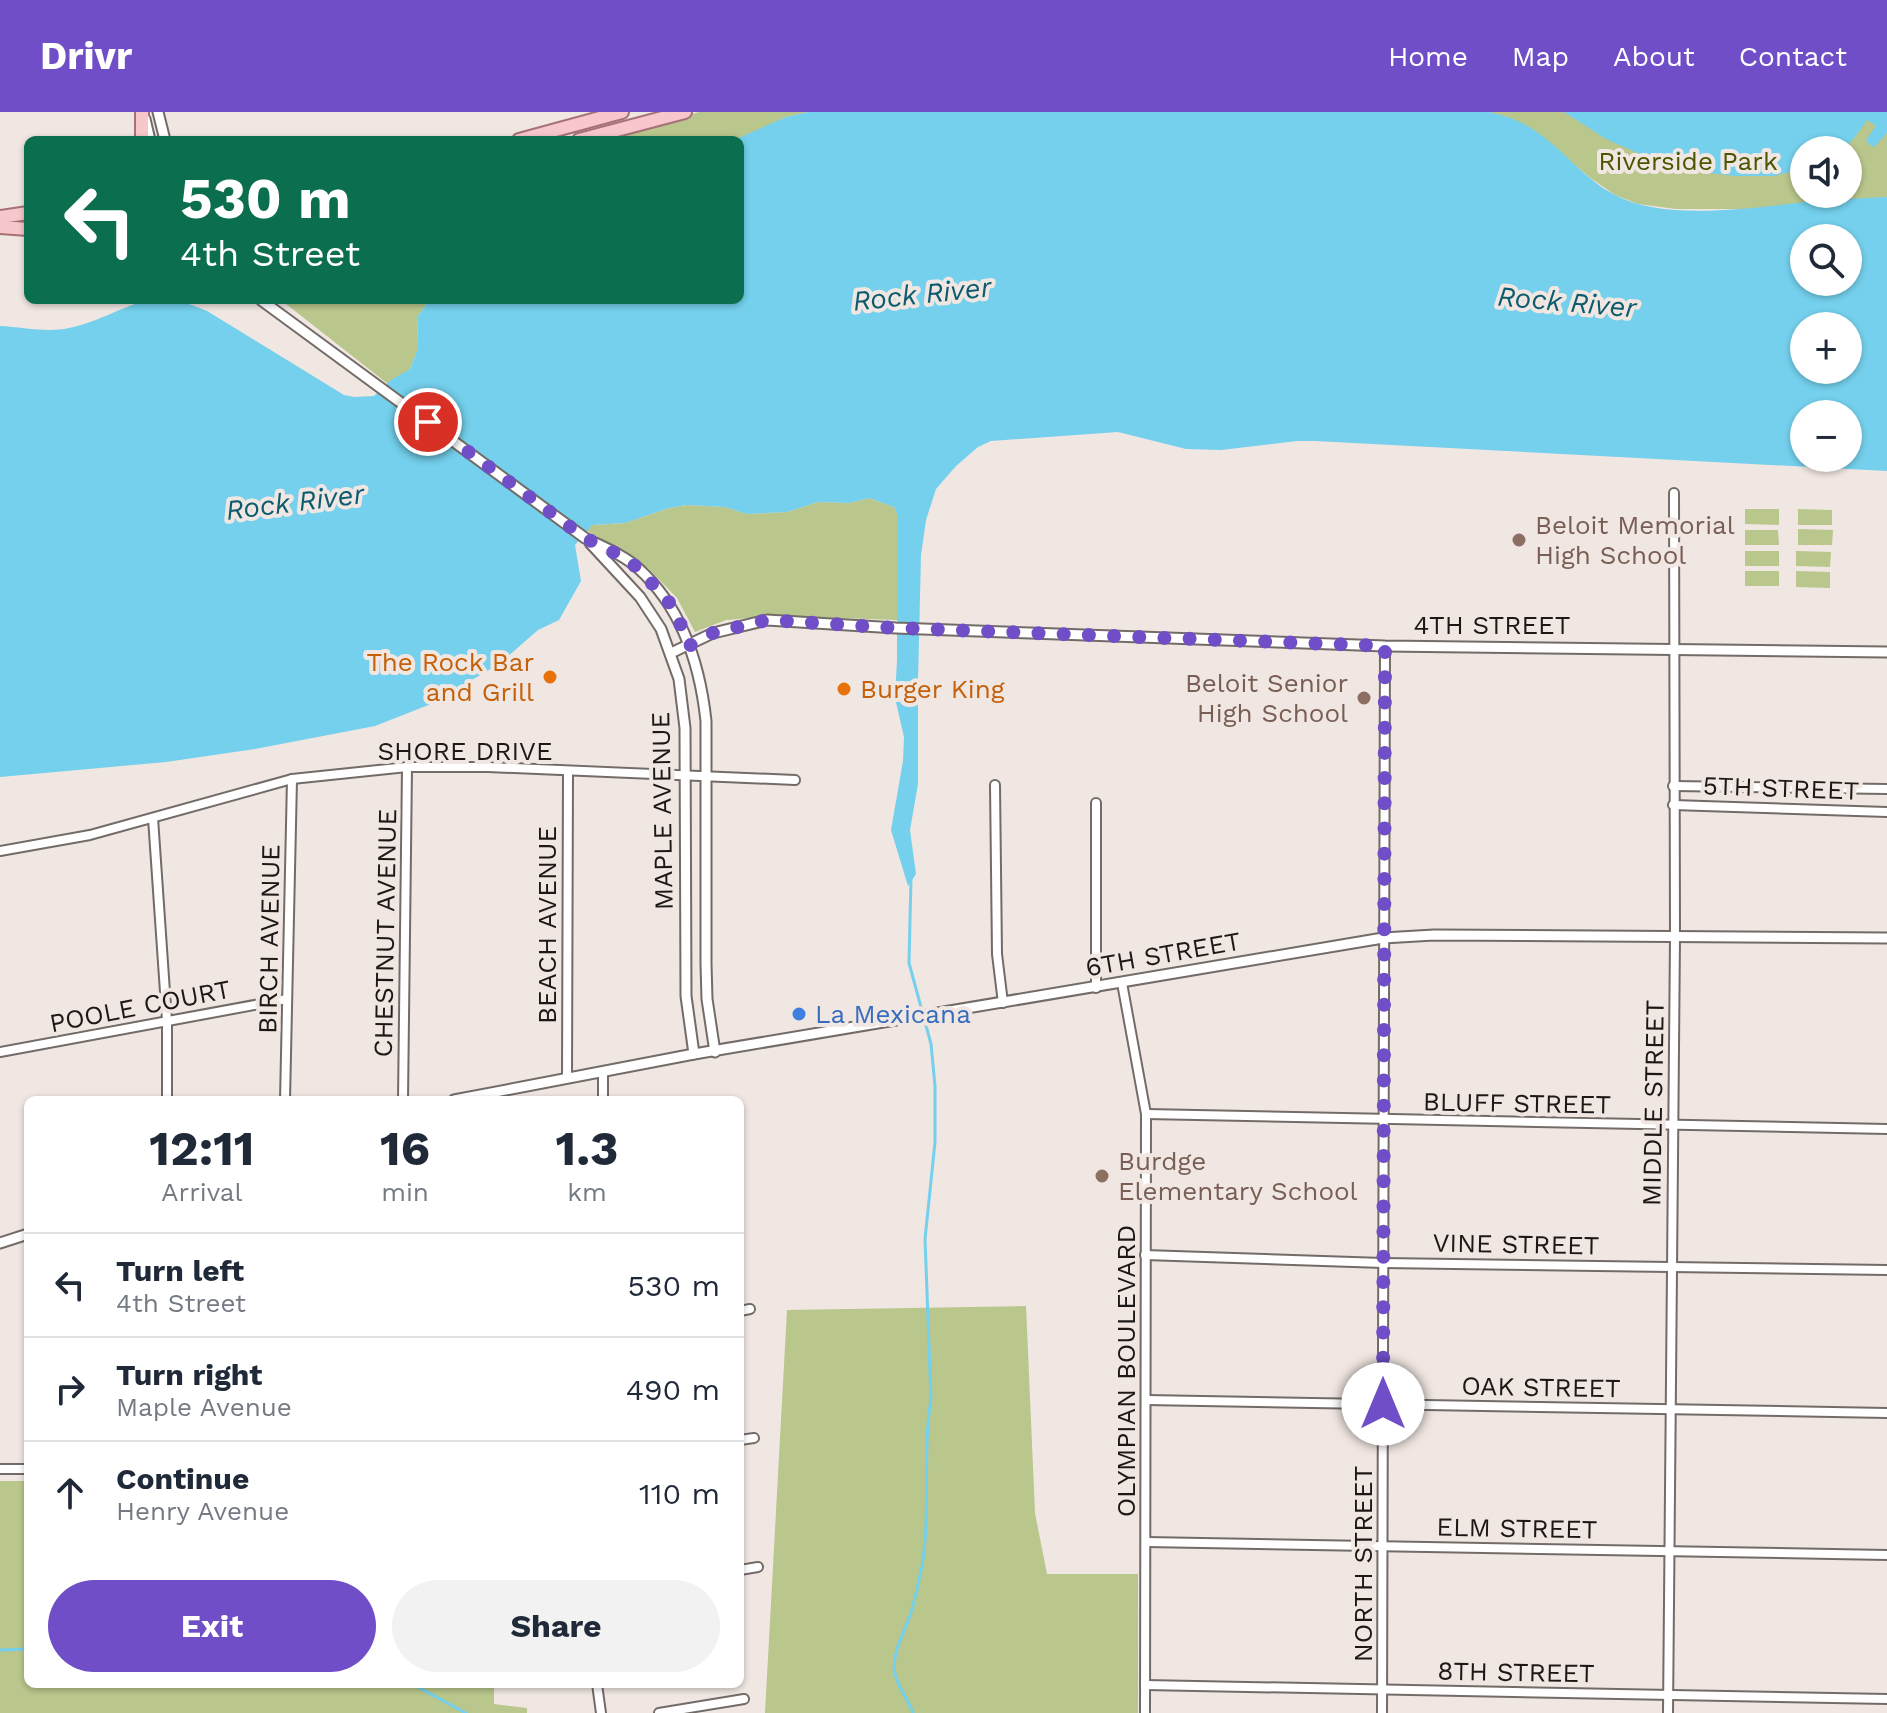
<!DOCTYPE html>
<html lang="en">
<head>
<meta charset="utf-8">
<style>
  :root { --surface:#fff; --page:#f2f2f3; --text:#1f2937; --muted:#747a83; --line:#e0e1e3; --accent:#6f4ec7 }
  body { margin:0; font-family:"Work Sans",sans-serif; background:var(--page); color:var(--text); height:100vh; display:flex; flex-direction:column; font-size:30px; white-space:nowrap }
  * { box-sizing:border-box; margin:0 }
  p { font-size:26px; color:var(--muted) }
  .icon { flex:none; width:44px; height:44px; fill:none; stroke:currentColor; stroke-width:2; stroke-linecap:round; stroke-linejoin:round }
  .map { position:relative; flex:1; overflow:hidden }
  .drawer { position:absolute; left:24px; top:984px; width:720px; height:592px; display:flex; flex-direction:column; background:var(--surface); border-radius:12px; box-shadow:0 2px 6px #0004 }
  .drawer>* { flex:none }
  .hud { position:absolute; left:24px; top:24px; width:720px; height:168px; border-radius:12px; box-shadow:0 2px 6px #0004; background:#0b6e4f; color:#fff; overflow:hidden }
  .tools { position:absolute; left:1790px; top:24px; display:grid; gap:16px }
  .tools a { display:grid; place-items:center; width:72px; height:72px; border-radius:50%; background:var(--surface); box-shadow:0 2px 6px #0004; font-size:40px }
  .pin { position:absolute; display:grid; place-items:center; width:68px; height:68px; color:#fff; margin:-34px; border:4px solid #fff; border-radius:50%; box-shadow:0 2px 8px #0007 }
  .me { position:absolute; width:88px; margin:-44px; rotate:0deg; stroke-linejoin:round; filter:drop-shadow(0 0 6px #0008) }
  .turn { display:flex; align-items:center; gap:28px; height:168px; padding:0 24px; font-size:36px }
  .turn .icon { width:104px; height:104px; stroke-width:2.5 }
  .turn b { display:block; font-size:56px; line-height:68px }
  .eta { display:flex; justify-content:space-evenly; align-items:center; height:136px; text-align:center }
  .eta b { font-size:48px; font-weight:700; line-height:56px }
  .primary-button { display:flex; gap:16px; margin-top:auto; padding:16px 24px }
  .primary-button a { flex:1; height:92px; border-radius:48px; background:var(--accent); color:#fff; font-size:32px; font-weight:700; line-height:92px; text-align:center }
  .primary-button a+a { background:var(--page); color:var(--text) }
  ul { padding:0; list-style:none }
  li { display:flex; align-items:center; gap:24px; height:104px; padding:0 24px; border-top:2px solid var(--line) }
  li div { flex:1 }
  li b { display:block; font-size:30px }
  li em { font-style:normal }
  header { display:flex; align-items:center; gap:48px; box-sizing:border-box; height:112px; padding:0 40px; background:var(--accent); color:#fff }
  header strong { font-size:38px }
  nav { display:flex; gap:44px; margin-inline-start:auto; font-size:28px }
  .map>svg:first-child { display:block }
  .green { fill:#b9c68c; fill-rule:evenodd }
  .water { fill:#74d0ec; fill-rule:evenodd }
  .lines { fill:none; stroke-linecap:round; stroke-linejoin:round }
  .stream { stroke:#74d0ec; stroke-width:3 }
  .minor-casing { stroke:#736b67; stroke-width:12 }
  .tertiary-casing { stroke:#736b67; stroke-width:13 }
  .primary-casing { stroke:#a67176; stroke-width:16 }
  .minor { stroke:#fff; stroke-width:8 }
  .tertiary { stroke:#fff; stroke-width:9 }
  .primary { stroke:#f7c7cb; stroke-width:12 }
  .route { stroke:#6f4ec7; stroke-width:14; stroke-dasharray:0 25.2 }
  .education-dot { fill:#8d6e63; stroke:#f0e6e2; stroke-width:3 }
  .food-dot { fill:#e8710a; stroke:#f0e6e2; stroke-width:3 }
  .shop-dot { fill:#3f7fe0; stroke:#f0e6e2; stroke-width:3 }
  .labels { text-anchor:middle; dominant-baseline:central; stroke-width:8; stroke-linejoin:round; paint-order:stroke }
  .park-label { font-size:26px; fill:#4a5600; stroke:#f0e6e2 }
  .education-label { font-size:26px; fill:#785e54; stroke:#f0e6e2; text-anchor:start }
  .street-label { font-size:26px; fill:#1c1817; stroke:#f0e6e2 }
  .food-label { font-size:26px; fill:#c56008; stroke:#f0e6e2; text-anchor:end }
  .shop-label { font-size:26px; fill:#366cbe; stroke:#f0e6e2; text-anchor:start }
  .water-label { font-size:28px; font-style:italic; fill:#0c5b6f; stroke:#f0e6e2 }
</style>
</head>
<body>
<header>
<strong>Drivr</strong>
<nav><a>Home</a><a>Map</a><a>About</a><a>Contact</a></nav>
</header>
<div class="map">
<svg width="1887" height="1601" viewBox="0 0 1887 1601">
  <rect width="100%" height="100%" fill="#f0e6e2"/>
  <g class="green">
    <path d="M699 0H808L786 5 737 28H603Z"/>
    <path d="M1489 0H1887V85L1745 97H1676L1638 92 1615 83 1589 65 1535 19ZM1804 38H1848V82H1804Z"/>
    <path d="M281 188H429L418 204 417 239 410 257 388 272Z"/>
    <path d="M869 386 894 395 897 402V508L778 504 726 508 695 520 677 486 649 457 586 418 592 413 625 411 669 396 687 393 725 395 747 402 787 400 818 390 849 391Z"/>
    <path d="M1745 397H1779V413L1745 412Z"/>
    <path d="M1798 397 1832 398V413H1798Z"/>
    <path d="M1798 417 1833 418 1832 433H1798Z"/>
    <path d="M1745 418H1778L1779 433H1745Z"/>
    <rect x="1745" y="439" width="34" height="15"/>
    <path d="M1796 439 1831 440 1830 455 1796 454Z"/>
    <rect x="1745" y="459" width="34" height="15"/>
    <path d="M1796 459 1830 460V476L1796 475Z"/>
    <path d="M1026 1194 1035 1401 1047 1462H1138V1601H765L787 1198Z"/>
    <path d="M0 1369H28V1572H494V1592L527 1596V1601H0Z"/>
  </g>
  <g class="water">
    <path d="M808 0H1489C1505 4 1520 8 1534 18 1563 37 1584 67 1615 83 1669 112 1766 93 1826 88 1846 87 1867 86 1887 85V359L1315 329H1297L1221 338 1186 337 1118 320 991 329 978 335 956 354 936 377 926 408 921 443 918 568V672L910 718 916 762 908 774 891 718 903 649 904 625 895 586 897 548V402L894 395 869 386 849 391 818 390 787 400 747 402 725 395 687 393 669 396 625 411 592 413 575 433 581 469 559 508 538 518 499 552 431 592 375 614 255 637 166 650 0 665V214C22 215 48 221 69 216 127 203 143 170 207 199L344 283 354 285 374 284 391 268 410 257 417 239 418 204 429 188H740V28H734L786 5ZM1804 126H1848V170H1804ZM1804 214H1848V258H1804ZM1804 302H1848V346H1804Z"/>
    <path d="M1564 0H1887V21L1874 35 1871 34 1866 28 1876 14 1867 8C1843 43 1845 38 1804 38V57L1773 64H1735L1702 60 1688 50 1640 42 1606 27Z"/>
  </g>
  <g class="lines">
    <g class="stream">
      <path d="M911 766 909 851 931 932 935 974V1030L925 1127 931 1287C922 1342 931 1399 922 1454 919 1468 916 1483 912 1497 907 1517 894 1534 894 1556 895 1572 908 1586 913 1601"/>
      <path d="M0 1538 28 1537"/>
      <path d="M412 1572 466 1601"/>
    </g>
    <defs>
      <g id="minor">
        <path d="M995 673 997 842 1003 891"/>
        <path d="M1673 674 1887 677"/>
        <path d="M1673 693 1887 700"/>
        <path d="M153 706 167 909V988"/>
        <path d="M0 739 90 723 292 667 407 655H488L795 668"/>
        <path d="M1122 871 1146 1002 1145 1601"/>
        <path d="M1096 876V691"/>
        <path d="M0 940 287 887"/>
        <path d="M567 966 568 660"/>
        <path d="M285 988 292 667"/>
        <path d="M403 988 407 655"/>
        <path d="M603 988V960"/>
        <path d="M1146 1002 1887 1017"/>
        <path d="M1145 1143 1383 1151 1887 1158"/>
        <path d="M740 1199 750 1197"/>
        <path d="M1146 1288 1887 1301"/>
        <path d="M740 1328 754 1326"/>
        <path d="M0 1357H28"/>
        <path d="M1146 1430 1887 1443"/>
        <path d="M740 1458 758 1455"/>
        <path d="M597 1572 601 1601"/>
        <path d="M1145 1573 1887 1587"/>
        <path d="M659 1601 744 1587"/>
        <path d="M1382 1601 1385 534"/>
        <path d="M1668 1601 1675 825 1674 381"/>
      </g>
      <g id="tertiary">
        <path d="M158 0 165 28"/>
        <path d="M145 7 150 28"/>
        <path d="M261 188 585 426C603 435 624 443 639 457 682 496 700 553 706 609V852L707 887 715 940"/>
        <path d="M590 431 640 485 661 517 679 567 685 616 686 884 694 942"/>
        <path d="M671 541 713 521 767 508 896 516 1385 534 1887 540"/>
        <path d="M454 988 694 942 1383 826 1434 823 1887 826"/>
        <path d="M0 1131 28 1122"/>
      </g>
      <g id="primary">
        <path d="M142 0V28"/>
        <path d="M519 28 622 0"/>
        <path d="M579 28 685 0"/>
        <path d="M0 105 28 101"/>
        <path d="M0 115 28 117"/>
      </g>
    </defs>
    <use href="#minor" class="minor-casing"/>
    <use href="#tertiary" class="tertiary-casing"/>
    <use href="#primary" class="primary-casing"/>
    <use href="#minor" class="minor"/>
    <use href="#tertiary" class="tertiary"/>
    <use href="#primary" class="primary"/>
  </g>
  <g class="lines">
    <path class="route" d="M428 310 585 426 619 443 638 456 674 496 689 534 713 521 767 508 896 516 1385 534 1383 1292"/>
  </g>
  <g class="education-dot">
    <circle cx="1519" cy="428" r="8"/>
    <circle cx="1364" cy="586" r="8"/>
    <circle cx="1102" cy="1064" r="8"/>
  </g>
  <g class="food-dot">
    <circle cx="550" cy="565" r="8"/>
    <circle cx="844" cy="577" r="8"/>
  </g>
  <circle class="shop-dot" cx="799" cy="902" r="8"/>
  <g class="labels">
    <g class="park-label">
      <text x="1688" y="49">Riverside Park</text>
    </g>
    <g class="education-label">
      <text x="1535" y="413">Beloit Memorial<tspan x="1535" dy="30">High School</tspan></text>
      <text x="1348" y="571" text-anchor="end">Beloit Senior<tspan x="1348" dy="30">High School</tspan></text>
      <text x="1118" y="1049">Burdge<tspan x="1118" dy="30">Elementary School</tspan></text>
    </g>
    <g class="street-label">
      <text x="1492" y="513">4TH STREET</text>
      <text x="465" y="639">SHORE DRIVE</text>
      <text transform="translate(1781 676) rotate(2)">5TH STREET</text>
      <text transform="translate(662 699) rotate(-91)">MAPLE AVENUE</text>
      <text transform="translate(547 813) rotate(-90)">BEACH AVENUE</text>
      <text transform="translate(385 821) rotate(-89)">CHESTNUT AVENUE</text>
      <text transform="translate(269 827) rotate(-89)">BIRCH AVENUE</text>
      <text transform="translate(1163 842) rotate(-10)">6TH STREET</text>
      <text transform="translate(140 894) rotate(-11)">POOLE COURT</text>
      <text transform="translate(1517 991) rotate(1)">BLUFF STREET</text>
      <text transform="translate(1653 991) rotate(-89)">MIDDLE STREET</text>
      <text transform="translate(1516 1132) rotate(1)">VINE STREET</text>
      <text transform="translate(1126 1259) rotate(-90)">OLYMPIAN BOULEVARD</text>
      <text transform="translate(1541 1275) rotate(1)">OAK STREET</text>
      <text transform="translate(1517 1416) rotate(1)">ELM STREET</text>
      <text transform="translate(1363 1452) rotate(-90)">NORTH STREET</text>
      <text transform="translate(1516 1560) rotate(1)">8TH STREET</text>
    </g>
    <g class="food-label">
      <text x="534" y="550">The Rock Bar<tspan x="534" dy="30">and Grill</tspan></text>
      <text x="860" y="577" text-anchor="start">Burger King</text>
    </g>
    <g class="shop-label">
      <text x="815" y="902">La Mexicana</text>
    </g>
    <g class="water-label">
      <text transform="translate(922 182) rotate(-6)">Rock River</text>
      <text transform="translate(1567 190) rotate(5)">Rock River</text>
      <text transform="translate(295 390) rotate(-7)">Rock River</text>
    </g>
  </g>
</svg>
<div class="tools">
<a><svg class="icon" aria-label="sound" viewBox="0 0 24 24"><path d="M4 9h4l5-4v14l-5-4H4zM17 9q2 3 0 6"/></svg></a>
<a><svg class="icon" aria-label="search" viewBox="0 0 24 24"><circle cx="10" cy="10" r="6"/><path d="M15 15l6 6"/></svg></a>
<a>+</a>
<a>−</a>
</div>
<div class="pin" style="left:428px;top:310px;background:#d93025"><svg class="icon" aria-label="arrive" viewBox="0 0 24 24"><path d="M6 21V4h12l-3 4 3 4H6"/></svg></div>
<svg class="me" style="left:1383px;top:1292px" viewBox="-20 -20 40 40"><circle r="19" fill="#fff"/><path d="M0-13L10 11 0 6-10 11z" fill="#6f4ec7"/></svg>
<div class="hud">
<div class="turn"><svg class="icon" aria-label="left" viewBox="0 0 24 24"><path d="M17 20v-9H6M10 6l-5 5 5 5"/></svg><div><b>530 m</b>4th Street</div></div>
</div>
<section class="drawer">
<div class="eta">
<div><b>12:11</b><p>Arrival</p></div>
<div><b>16</b><p>min</p></div>
<div><b>1.3</b><p>km</p></div>
</div>
<ul>
<li><svg class="icon" aria-label="left" viewBox="0 0 24 24"><path d="M17 20v-9H6M10 6l-5 5 5 5"/></svg><div><b>Turn left</b><p>4th Street</p></div><em>530 m</em></li>
<li><svg class="icon" aria-label="right" viewBox="0 0 24 24"><path d="M7 20v-9h11M14 6l5 5-5 5"/></svg><div><b>Turn right</b><p>Maple Avenue</p></div><em>490 m</em></li>
<li><svg class="icon" aria-label="ahead" viewBox="0 0 24 24"><path d="M12 20V5M6 11l6-6 6 6"/></svg><div><b>Continue</b><p>Henry Avenue</p></div><em>110 m</em></li>
</ul>
<div class="primary-button"><a>Exit</a><a>Share</a></div>
</section>
</div>
</body>
</html>
